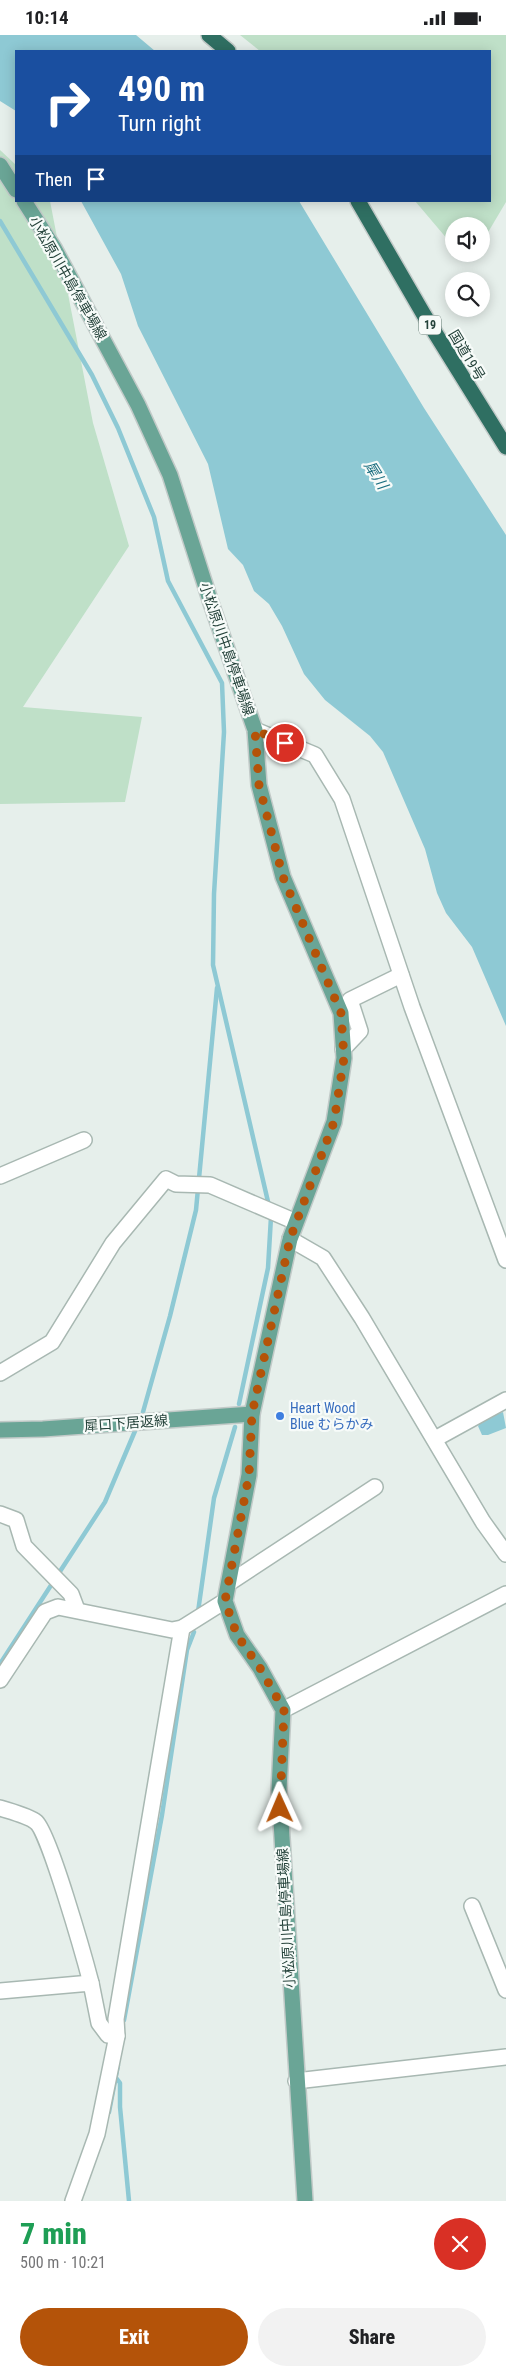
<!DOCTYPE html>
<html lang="en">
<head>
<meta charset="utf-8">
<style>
  :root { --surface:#fff; --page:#f2f2f2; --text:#202124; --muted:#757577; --accent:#b45309 }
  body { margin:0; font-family:"Roboto Condensed","Noto Sans JP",sans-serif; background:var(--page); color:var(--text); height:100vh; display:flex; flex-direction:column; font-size:19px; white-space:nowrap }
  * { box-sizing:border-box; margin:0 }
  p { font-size:16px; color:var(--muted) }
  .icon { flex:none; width:28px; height:28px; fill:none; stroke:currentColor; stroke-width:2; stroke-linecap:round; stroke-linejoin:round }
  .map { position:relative; height:2166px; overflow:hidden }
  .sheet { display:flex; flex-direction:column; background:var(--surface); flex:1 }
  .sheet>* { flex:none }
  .banner { position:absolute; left:15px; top:15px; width:476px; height:152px; border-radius:0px; box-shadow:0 2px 12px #0003; background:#1a4fa0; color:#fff; overflow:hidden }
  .buttons { position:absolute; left:445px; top:182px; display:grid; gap:10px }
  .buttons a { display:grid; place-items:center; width:45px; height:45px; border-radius:50%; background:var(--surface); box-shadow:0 2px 12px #0003; font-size:25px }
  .pin { position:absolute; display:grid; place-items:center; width:42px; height:42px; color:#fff; margin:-21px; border:2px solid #fff; border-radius:50%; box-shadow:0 1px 5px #0007 }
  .me { position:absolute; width:55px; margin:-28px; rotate:359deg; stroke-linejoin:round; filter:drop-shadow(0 0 4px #0008) }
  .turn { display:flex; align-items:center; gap:18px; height:105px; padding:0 20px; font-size:22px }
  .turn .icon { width:65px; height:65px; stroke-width:2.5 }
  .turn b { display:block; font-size:35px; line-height:42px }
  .then { display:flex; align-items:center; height:48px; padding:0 20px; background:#0003; gap:10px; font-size:19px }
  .round { display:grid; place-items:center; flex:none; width:52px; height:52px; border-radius:26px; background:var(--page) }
  .headline { display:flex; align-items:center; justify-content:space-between; height:85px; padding:0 20px }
  h1 { font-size:30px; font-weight:800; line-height:38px; color:#1e9e55 }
  .button { display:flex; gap:10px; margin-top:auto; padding:10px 20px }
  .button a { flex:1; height:58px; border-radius:30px; background:var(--accent); color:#fff; font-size:20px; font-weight:800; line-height:58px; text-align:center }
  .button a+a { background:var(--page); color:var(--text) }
  .status { display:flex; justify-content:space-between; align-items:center; height:35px; padding:0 25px; background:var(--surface); direction:ltr }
  .status svg { height:14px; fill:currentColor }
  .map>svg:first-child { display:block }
  .green { fill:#bfe0c8 }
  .water { fill:#8ec9d4 }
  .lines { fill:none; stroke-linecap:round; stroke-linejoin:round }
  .stream { stroke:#8ec9d4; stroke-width:4.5 }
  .minor-casing { stroke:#a8b8b2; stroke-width:18 }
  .major-casing { stroke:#c2cac8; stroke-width:18 }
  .highway-casing { stroke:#c2cac8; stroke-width:18 }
  .minor { stroke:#fff; stroke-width:15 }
  .major { stroke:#6aa596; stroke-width:15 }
  .highway { stroke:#2f6f62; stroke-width:15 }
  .route { stroke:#b45309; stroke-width:9; stroke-dasharray:0 16.2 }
  .shop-dot { fill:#3f7fe0; stroke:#f7fbf9; stroke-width:2 }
  .labels { text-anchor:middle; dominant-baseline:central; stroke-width:4.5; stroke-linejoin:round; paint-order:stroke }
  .shield { fill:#f7fbf9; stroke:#637a73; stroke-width:1 }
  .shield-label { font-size:12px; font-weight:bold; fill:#24423a }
  .street-label { font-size:14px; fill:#24423a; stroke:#f7fbf9 }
  .shop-label { font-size:14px; fill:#366cbe; stroke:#f7fbf9; text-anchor:start }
  .water-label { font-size:15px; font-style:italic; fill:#1c6f80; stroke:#f7fbf9 }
</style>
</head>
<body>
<div class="status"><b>10:14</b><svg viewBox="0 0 49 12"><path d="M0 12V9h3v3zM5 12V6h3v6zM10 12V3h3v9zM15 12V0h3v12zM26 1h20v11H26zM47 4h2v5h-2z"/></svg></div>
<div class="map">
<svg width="506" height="2166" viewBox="0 0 506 2166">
  <rect width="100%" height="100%" fill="#e6efeb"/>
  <g class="green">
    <path d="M240 0H506V167L487 199 481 203V191H454V212L415 166H490V16H260Z"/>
    <path d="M0 115 16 130V166H50L93 388 129 511 23 672 142 682 125 767 0 769Z"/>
  </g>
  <g class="water">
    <path d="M0 0H136L155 16H16V76L0 66Z"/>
    <path d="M81 166H299L424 373 506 500V991L472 912 446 878 437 858 425 814 383 717 370 701 325 665 304 639 282 591 269 569 254 556 243 530 228 514 208 429 138 291 121 239Z"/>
    <path d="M503 1377 506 1393 488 1400H482L478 1391 482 1385Z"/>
  </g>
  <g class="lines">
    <g class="stream">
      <path d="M0 186 92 340 118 393 154 482 168 546 222 648 224 697 214 859 213 930 269 1171"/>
      <path d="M239 1369 268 1233 271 1182"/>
      <path d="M143 1377 170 1281 196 1175 217 953"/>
      <path d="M198 1577 214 1463 235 1392"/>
      <path d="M0 1629 105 1467 135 1396"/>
      <path d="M124 1985 162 1780 187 1615 194 1597"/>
      <path d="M117 2044 120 2048V2072L129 2166"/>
      <path d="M109 2077 118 2030"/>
    </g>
    <defs>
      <g id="minor">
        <path d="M255 695 315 720 342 764 412 972 506 1225"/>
        <path d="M343 1014 360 996 350 965 401 940"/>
        <path d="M0 1141 84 1105"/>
        <path d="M290 1204 323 1223 362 1283 483 1487 506 1519"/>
        <path d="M0 1338 52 1307 113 1208 166 1144 176 1149 210 1150 296 1187"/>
        <path d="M435 1404 506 1365"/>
        <path d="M0 1479 16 1485 24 1511 71 1559 77 1575"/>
        <path d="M229 1548 375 1452"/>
        <path d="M0 1645 45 1577 58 1572 172 1595 182 1593 225 1566"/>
        <path d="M283 1675 506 1559"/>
        <path d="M0 1773C9 1776 29 1781 36 1787 49 1797 85 1925 91 1948"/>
        <path d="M472 1871 506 1955"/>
        <path d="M0 1956 91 1948 99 1988 108 2000 117 2001"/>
        <path d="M296 2046 506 2022"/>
        <path d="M73 2166 97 2099 117 2001 116 1984 182 1593"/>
      </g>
      <g id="major">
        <path d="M0 130 16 155"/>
        <path d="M24 166 54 213 138 370 170 440 211 568 255 695 259 750 283 842 341 978 344 1023 334 1087 290 1204 252 1379 249 1440 225 1566 237 1600 260 1633 283 1675 279 1755 305 2166"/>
        <path d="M0 1395 43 1394 252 1379"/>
      </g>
      <g id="highway">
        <path d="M209 0 228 16"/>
        <path d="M358 166 424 280 506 412"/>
      </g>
    </defs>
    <use href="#minor" class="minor-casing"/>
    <use href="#major" class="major-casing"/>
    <use href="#highway" class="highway-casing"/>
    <use href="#minor" class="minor"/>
    <use href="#major" class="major"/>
    <use href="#highway" class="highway"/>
  </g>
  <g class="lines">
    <path class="route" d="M280 1773 284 1675 260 1633 237 1600 225 1566 249 1440 252 1379 290 1204 334 1087 344 1023 341 978 283 842 259 750 255 695 285 708"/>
  </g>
  <circle class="shop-dot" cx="280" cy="1381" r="5"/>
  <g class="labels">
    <rect class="shield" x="419" y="280.5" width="22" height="19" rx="4"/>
    <g class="shield-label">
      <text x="430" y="290">19</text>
    </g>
    <g class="street-label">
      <text transform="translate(68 243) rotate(60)">小松原川中島停車場線</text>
      <text transform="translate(467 320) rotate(59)">国道19号</text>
      <text transform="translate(227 614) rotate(71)">小松原川中島停車場線</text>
      <text transform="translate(126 1388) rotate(-4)">犀口下居返線</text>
      <text transform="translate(286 1883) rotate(-93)">小松原川中島停車場線</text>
    </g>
    <g class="shop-label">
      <text x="290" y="1373">Heart Wood<tspan x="290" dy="16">Blue むらかみ</tspan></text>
    </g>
    <g class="water-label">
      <text transform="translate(376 440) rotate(58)">犀川</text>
    </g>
  </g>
</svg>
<div class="buttons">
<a><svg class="icon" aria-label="sound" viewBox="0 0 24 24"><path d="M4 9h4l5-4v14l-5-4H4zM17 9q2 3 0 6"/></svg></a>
<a><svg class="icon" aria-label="search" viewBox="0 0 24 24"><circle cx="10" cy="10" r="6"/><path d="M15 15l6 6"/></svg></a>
</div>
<div class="pin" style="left:285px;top:708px;background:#d93025"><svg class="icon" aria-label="arrive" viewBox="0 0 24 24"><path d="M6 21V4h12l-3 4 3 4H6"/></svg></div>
<svg class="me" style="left:280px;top:1773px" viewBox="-20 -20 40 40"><path d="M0-17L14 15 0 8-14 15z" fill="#b45309" stroke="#fff" stroke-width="4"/></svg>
<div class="banner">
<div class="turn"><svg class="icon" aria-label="right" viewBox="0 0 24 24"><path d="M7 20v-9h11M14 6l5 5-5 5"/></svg><div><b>490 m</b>Turn right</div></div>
<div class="then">Then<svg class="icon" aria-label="arrive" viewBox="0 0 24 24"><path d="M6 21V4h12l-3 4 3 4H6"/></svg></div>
</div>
</div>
<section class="sheet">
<div class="headline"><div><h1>7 min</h1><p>500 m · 10:21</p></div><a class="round" style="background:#d93025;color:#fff"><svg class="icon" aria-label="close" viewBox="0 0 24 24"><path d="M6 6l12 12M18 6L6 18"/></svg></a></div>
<div class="button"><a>Exit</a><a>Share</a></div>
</section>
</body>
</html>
